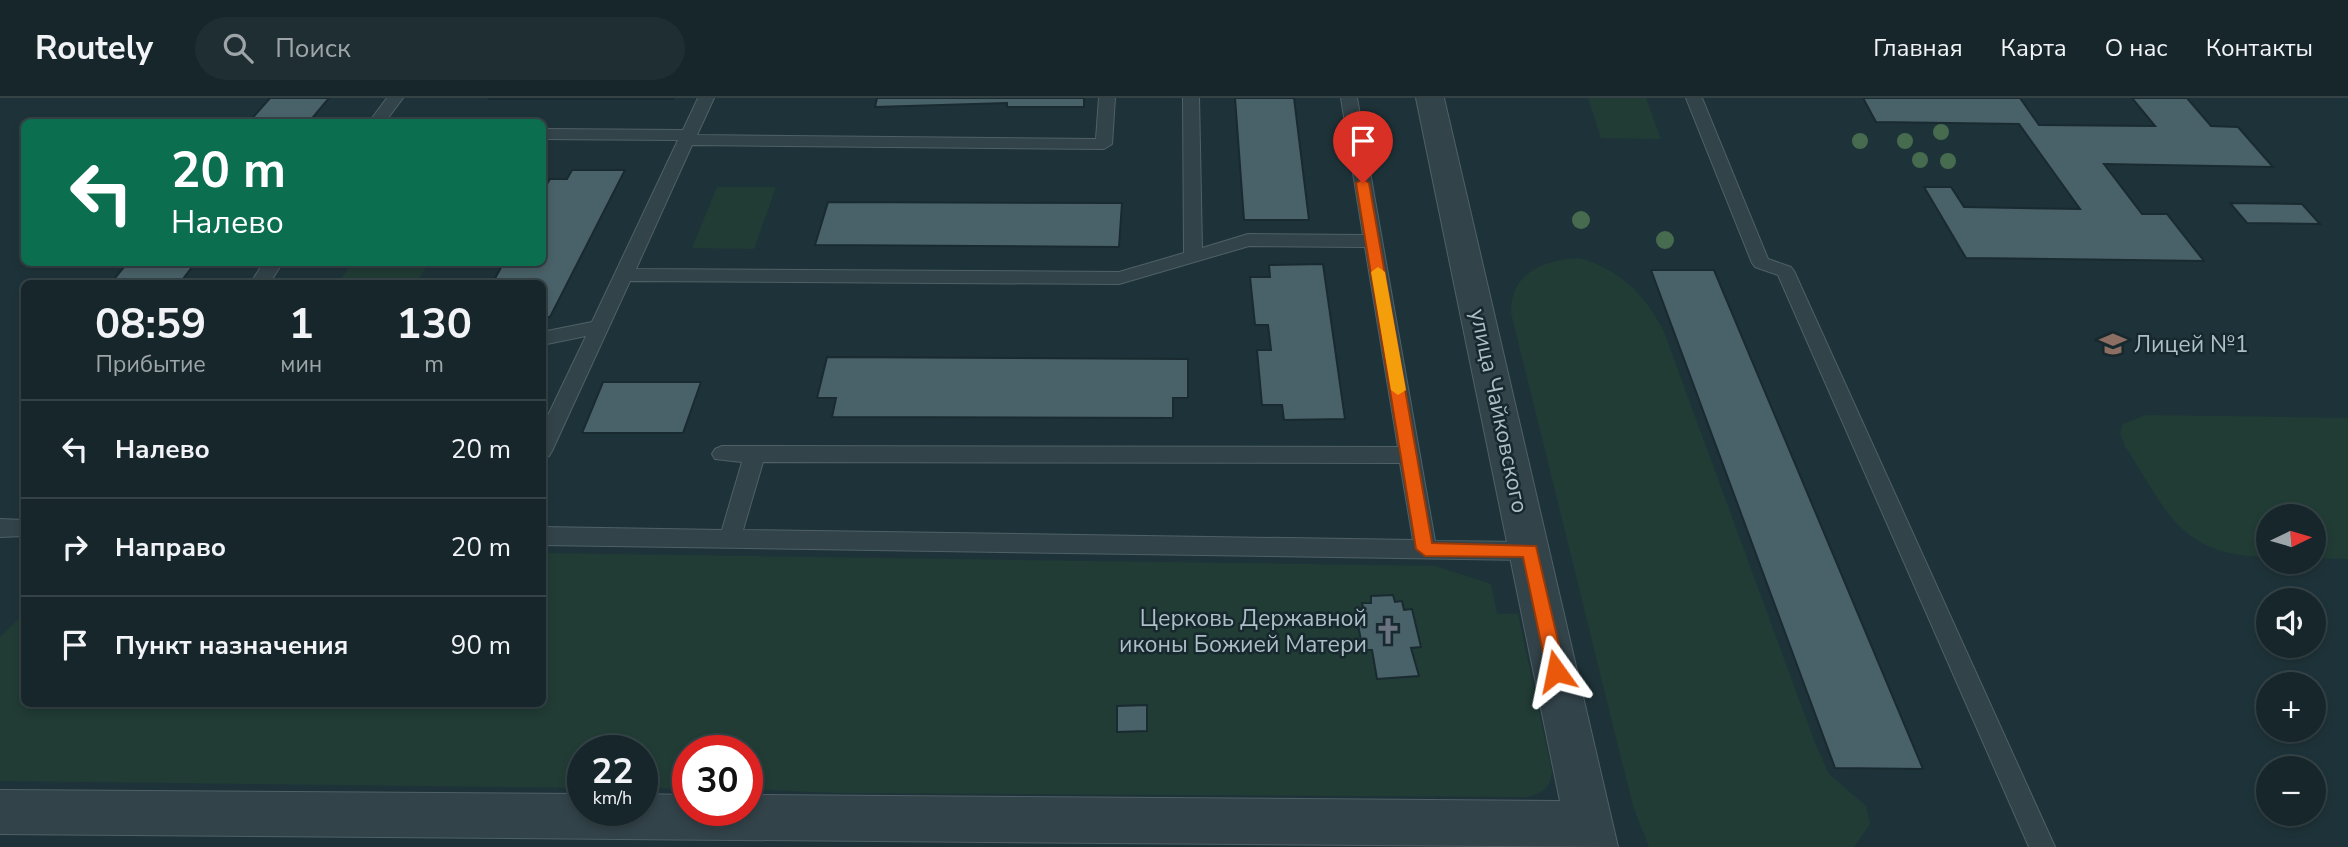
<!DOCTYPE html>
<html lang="ru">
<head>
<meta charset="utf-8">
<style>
  :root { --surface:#16262b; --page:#1f2e33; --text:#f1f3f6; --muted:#9ea5a9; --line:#354347 }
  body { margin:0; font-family:"Nunito Sans",sans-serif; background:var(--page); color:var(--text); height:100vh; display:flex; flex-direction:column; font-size:26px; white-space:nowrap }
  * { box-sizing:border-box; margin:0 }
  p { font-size:23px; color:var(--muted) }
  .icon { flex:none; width:38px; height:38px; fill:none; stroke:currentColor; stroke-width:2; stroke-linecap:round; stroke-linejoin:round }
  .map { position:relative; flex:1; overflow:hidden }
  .panel { position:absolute; left:21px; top:182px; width:525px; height:427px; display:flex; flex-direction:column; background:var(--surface); border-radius:10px; box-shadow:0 4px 10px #0003,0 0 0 2px var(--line) }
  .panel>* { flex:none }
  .guide { position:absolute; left:21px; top:21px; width:525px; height:147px; border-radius:10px; box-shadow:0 4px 10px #0003,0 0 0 2px var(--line); background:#0b6e4f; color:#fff; overflow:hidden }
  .needle { width:46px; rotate:85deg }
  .tools { position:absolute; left:2256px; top:406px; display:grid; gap:14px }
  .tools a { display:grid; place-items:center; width:70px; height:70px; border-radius:50%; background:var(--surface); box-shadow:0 4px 10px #0003,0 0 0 2px var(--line); font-size:35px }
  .speed { position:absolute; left:567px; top:637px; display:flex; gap:14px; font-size:35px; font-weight:700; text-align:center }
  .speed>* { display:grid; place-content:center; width:91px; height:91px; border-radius:50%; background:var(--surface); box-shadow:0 4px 10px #0003,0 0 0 2px var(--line); line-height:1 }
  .speed small { font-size:18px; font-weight:400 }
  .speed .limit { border:10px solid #d22; background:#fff; color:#111 }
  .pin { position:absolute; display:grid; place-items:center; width:60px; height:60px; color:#fff; margin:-72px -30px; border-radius:50% 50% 50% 0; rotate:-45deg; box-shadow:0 0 7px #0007 }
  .pin .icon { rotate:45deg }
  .me { position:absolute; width:77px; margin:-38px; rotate:348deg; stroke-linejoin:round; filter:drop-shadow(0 0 5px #0008) }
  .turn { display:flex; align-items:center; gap:24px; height:147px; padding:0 35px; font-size:32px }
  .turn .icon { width:91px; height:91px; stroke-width:2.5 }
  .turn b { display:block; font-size:49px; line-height:60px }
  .eta { display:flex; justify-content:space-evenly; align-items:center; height:119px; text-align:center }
  .eta b { font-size:42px; font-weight:700; line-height:49px }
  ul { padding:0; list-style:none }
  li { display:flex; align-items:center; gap:21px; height:98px; padding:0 35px; border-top:2px solid var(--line) }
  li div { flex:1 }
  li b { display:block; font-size:26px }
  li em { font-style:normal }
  header { display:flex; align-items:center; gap:42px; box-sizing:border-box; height:98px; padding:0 35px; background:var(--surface); border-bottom:2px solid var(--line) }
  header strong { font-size:33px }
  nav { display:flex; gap:38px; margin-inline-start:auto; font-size:24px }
  .search { width:490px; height:63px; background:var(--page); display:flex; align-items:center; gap:18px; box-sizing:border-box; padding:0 24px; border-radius:38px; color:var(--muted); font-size:26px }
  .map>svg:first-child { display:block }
  .green { fill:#213c35 }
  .building { fill:#496168; stroke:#192a30; stroke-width:2 }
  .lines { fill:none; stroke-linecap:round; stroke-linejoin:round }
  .service-casing { stroke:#4f6167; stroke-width:2 }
  .minor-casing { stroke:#4f6167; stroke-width:2 }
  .service { fill:#324349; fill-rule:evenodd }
  .minor { fill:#324349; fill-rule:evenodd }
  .tree { fill:#466b4f }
  .route { fill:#ea580c; stroke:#983908; stroke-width:2 }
  .slow { fill:#f59e0b }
  .labels { text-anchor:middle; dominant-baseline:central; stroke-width:5; stroke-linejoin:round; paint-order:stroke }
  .poi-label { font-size:23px; fill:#acbfc6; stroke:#17282e; text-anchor:start }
  .street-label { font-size:23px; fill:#acbfc6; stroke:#17282e }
</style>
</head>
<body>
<header>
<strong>Routely</strong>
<div class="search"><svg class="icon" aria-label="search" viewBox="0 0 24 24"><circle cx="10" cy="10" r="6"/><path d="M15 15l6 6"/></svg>Поиск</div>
<nav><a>Главная</a><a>Карта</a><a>О нас</a><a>Контакты</a></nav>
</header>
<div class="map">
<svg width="2348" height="749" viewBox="0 0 2348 749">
  <rect width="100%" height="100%" fill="#1e3339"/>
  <g class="green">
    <path d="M1588 0H1646L1661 41 1601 40Z"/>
    <path d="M717 89H776L754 151 692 150Z"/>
    <path d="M1579 160C1619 171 1646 197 1664 234L1815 645 1829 676 1866 708 1870 726 1854 749H1649L1634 711 1619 652 1511 215C1510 175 1543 162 1579 160Z"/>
    <path d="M352 165V164L429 165 416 185H338Z"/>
    <path d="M2146 317 2348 320V461L2314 460V418H2268V459C2179 458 2168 414 2125 348L2120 335 2123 326Z"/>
    <path d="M543 455 1435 468 1491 486 1497 516H1518L1552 674C1550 690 1544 694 1528 699L836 695 747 691V653H688V691L642 690V653H583V690L0 683V539L24 516V606H542Z"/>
  </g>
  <g class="building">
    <path d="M270 0H329L309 24H249Z"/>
    <path d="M673 0V1H489V0Z"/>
    <path d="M877 0H1084V9H1007V5L875 9Z"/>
    <path d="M1235 0H1294L1309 122H1244Z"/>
    <path d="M1863 0H2020L2039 27 2155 28 2132 0H2187L2211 28 2238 29 2273 69 2104 66 2142 116H2167L2204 163 1966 160 1924 89H1951L1964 109 2080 111 2019 26 1876 24Z"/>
    <path d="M572 72H625L550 219H542V186H492L504 164H542V94L550 81H567Z"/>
    <path d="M828 104 1122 105 1119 149 815 147Z"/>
    <path d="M2230 105 2302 106 2320 126 2247 125Z"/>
    <path d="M128 164H196L179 186H110Z"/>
    <path d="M1323 166 1345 321 1284 322 1282 307H1262L1257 252H1271L1268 227H1255L1250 179H1270L1269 167Z"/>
    <path d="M1651 172H1714L1923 671 1835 670Z"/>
    <path d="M827 259 1188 261V300H1173V320L832 319 836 300H817Z"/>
    <path d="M603 284H701L683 335H582Z"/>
    <path d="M1393 497 1395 504 1402 503 1404 512 1412 511 1421 549 1411 550 1419 578 1377 581 1372 552H1363L1356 517H1365L1362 505H1371V498Z"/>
    <path d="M1147 607V633L1117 634V608Z"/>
  </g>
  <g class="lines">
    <defs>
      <g id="service">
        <path d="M387 0H403L385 24H369Z"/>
        <path d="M698 0H714L697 37 1096 41 1099 0H1115L1112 46 1104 51 692 47 636 171 1119 174 1184 155 1183 0H1199L1202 150 1248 136 1363 137 1341 0H1357L1435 443 1530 444 1538 447 1541 453 1538 459 1530 462 542 447V429L722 432 742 364 715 361 712 356 715 351 722 348 1398 349 1365 149 1249 148 1119 186 630 183 552 353 549 358 542 361V330L586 238 542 247V234L592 224 678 42 542 41V31L683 32ZM763 364 1400 365 1413 442 743 432Z"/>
        <path d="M1686 0H1702L1768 161 1791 169 1794 173 2055 749H2029L1778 177 1755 169 1752 165Z"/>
        <path d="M264 164H283L269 186H250Z"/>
        <path d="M0 421 24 422V438L0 439Z"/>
      </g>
      <path id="minor" d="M1416 0H1444L1618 749 0 736V692L583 696V712H642V696L688 697V712H747V697L1560 703Z"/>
    </defs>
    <use href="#service" class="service-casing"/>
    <use href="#minor" class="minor-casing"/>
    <use href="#service" class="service"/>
    <use href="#minor" class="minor"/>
  </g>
  <g class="tree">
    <circle cx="1941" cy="34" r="8"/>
    <circle cx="1860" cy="43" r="8"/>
    <circle cx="1905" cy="43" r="8"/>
    <circle cx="1920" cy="62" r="8"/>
    <circle cx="1948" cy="63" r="8"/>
    <circle cx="1581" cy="122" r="9"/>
    <circle cx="1665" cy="142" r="9"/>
  </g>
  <path class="route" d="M1363 81 1369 85 1432 445 1536 448 1565 573 1562 579H1549L1547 573 1523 459 1425 458 1416 451 1356 85Z"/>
  <path class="slow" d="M1378 169 1385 174 1406 292 1398 297 1391 292 1371 174Z"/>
  <defs>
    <symbol id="school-bare" viewBox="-9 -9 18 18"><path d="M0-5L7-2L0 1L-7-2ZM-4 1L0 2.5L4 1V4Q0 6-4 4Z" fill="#8d6e63" stroke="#17282e" stroke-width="2.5" paint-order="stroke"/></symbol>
    <symbol id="church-bare" viewBox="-9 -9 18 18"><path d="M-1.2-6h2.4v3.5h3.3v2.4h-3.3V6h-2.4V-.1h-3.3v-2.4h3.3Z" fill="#6b7280" stroke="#17282e" stroke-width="2.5" paint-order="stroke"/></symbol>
  </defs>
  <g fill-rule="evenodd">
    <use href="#school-bare" x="2094" y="227" width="38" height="38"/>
    <use href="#church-bare" x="1369" y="514" width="38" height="38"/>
  </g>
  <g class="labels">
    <g class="poi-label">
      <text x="2134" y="246">Лицей №1</text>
      <text x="1367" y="520" text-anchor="end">Церковь Державной<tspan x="1367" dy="26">иконы Божией Матери</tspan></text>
    </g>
    <g class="street-label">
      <text transform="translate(1499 313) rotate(78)">улица Чайковского</text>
    </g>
  </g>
</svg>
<div class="tools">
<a><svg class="needle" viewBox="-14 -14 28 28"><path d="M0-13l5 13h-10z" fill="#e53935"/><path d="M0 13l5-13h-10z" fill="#9ea5a9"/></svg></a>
<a><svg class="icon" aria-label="sound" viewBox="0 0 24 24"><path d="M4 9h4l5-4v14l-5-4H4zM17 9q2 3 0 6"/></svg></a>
<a>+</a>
<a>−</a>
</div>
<div class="speed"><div>22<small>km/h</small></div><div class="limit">30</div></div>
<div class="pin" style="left:1363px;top:85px;background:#d93025"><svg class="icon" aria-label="arrive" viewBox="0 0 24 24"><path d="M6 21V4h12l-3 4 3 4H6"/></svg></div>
<svg class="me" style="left:1556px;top:573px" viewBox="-20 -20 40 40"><path d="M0-17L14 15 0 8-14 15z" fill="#ea580c" stroke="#fff" stroke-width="4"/></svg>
<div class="guide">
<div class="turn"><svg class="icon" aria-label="left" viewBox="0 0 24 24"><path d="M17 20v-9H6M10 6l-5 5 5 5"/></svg><div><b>20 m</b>Налево</div></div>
</div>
<section class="panel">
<div class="eta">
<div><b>08:59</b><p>Прибытие</p></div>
<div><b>1</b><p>мин</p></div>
<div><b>130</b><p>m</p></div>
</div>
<ul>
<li><svg class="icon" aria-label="left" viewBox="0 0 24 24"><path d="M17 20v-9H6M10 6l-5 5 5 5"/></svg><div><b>Налево</b></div><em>20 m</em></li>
<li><svg class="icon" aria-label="right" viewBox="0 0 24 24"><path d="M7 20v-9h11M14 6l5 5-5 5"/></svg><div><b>Направо</b></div><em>20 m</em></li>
<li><svg class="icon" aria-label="arrive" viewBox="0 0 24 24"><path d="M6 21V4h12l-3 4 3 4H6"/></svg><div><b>Пункт назначения</b></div><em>90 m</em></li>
</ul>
</section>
</div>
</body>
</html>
